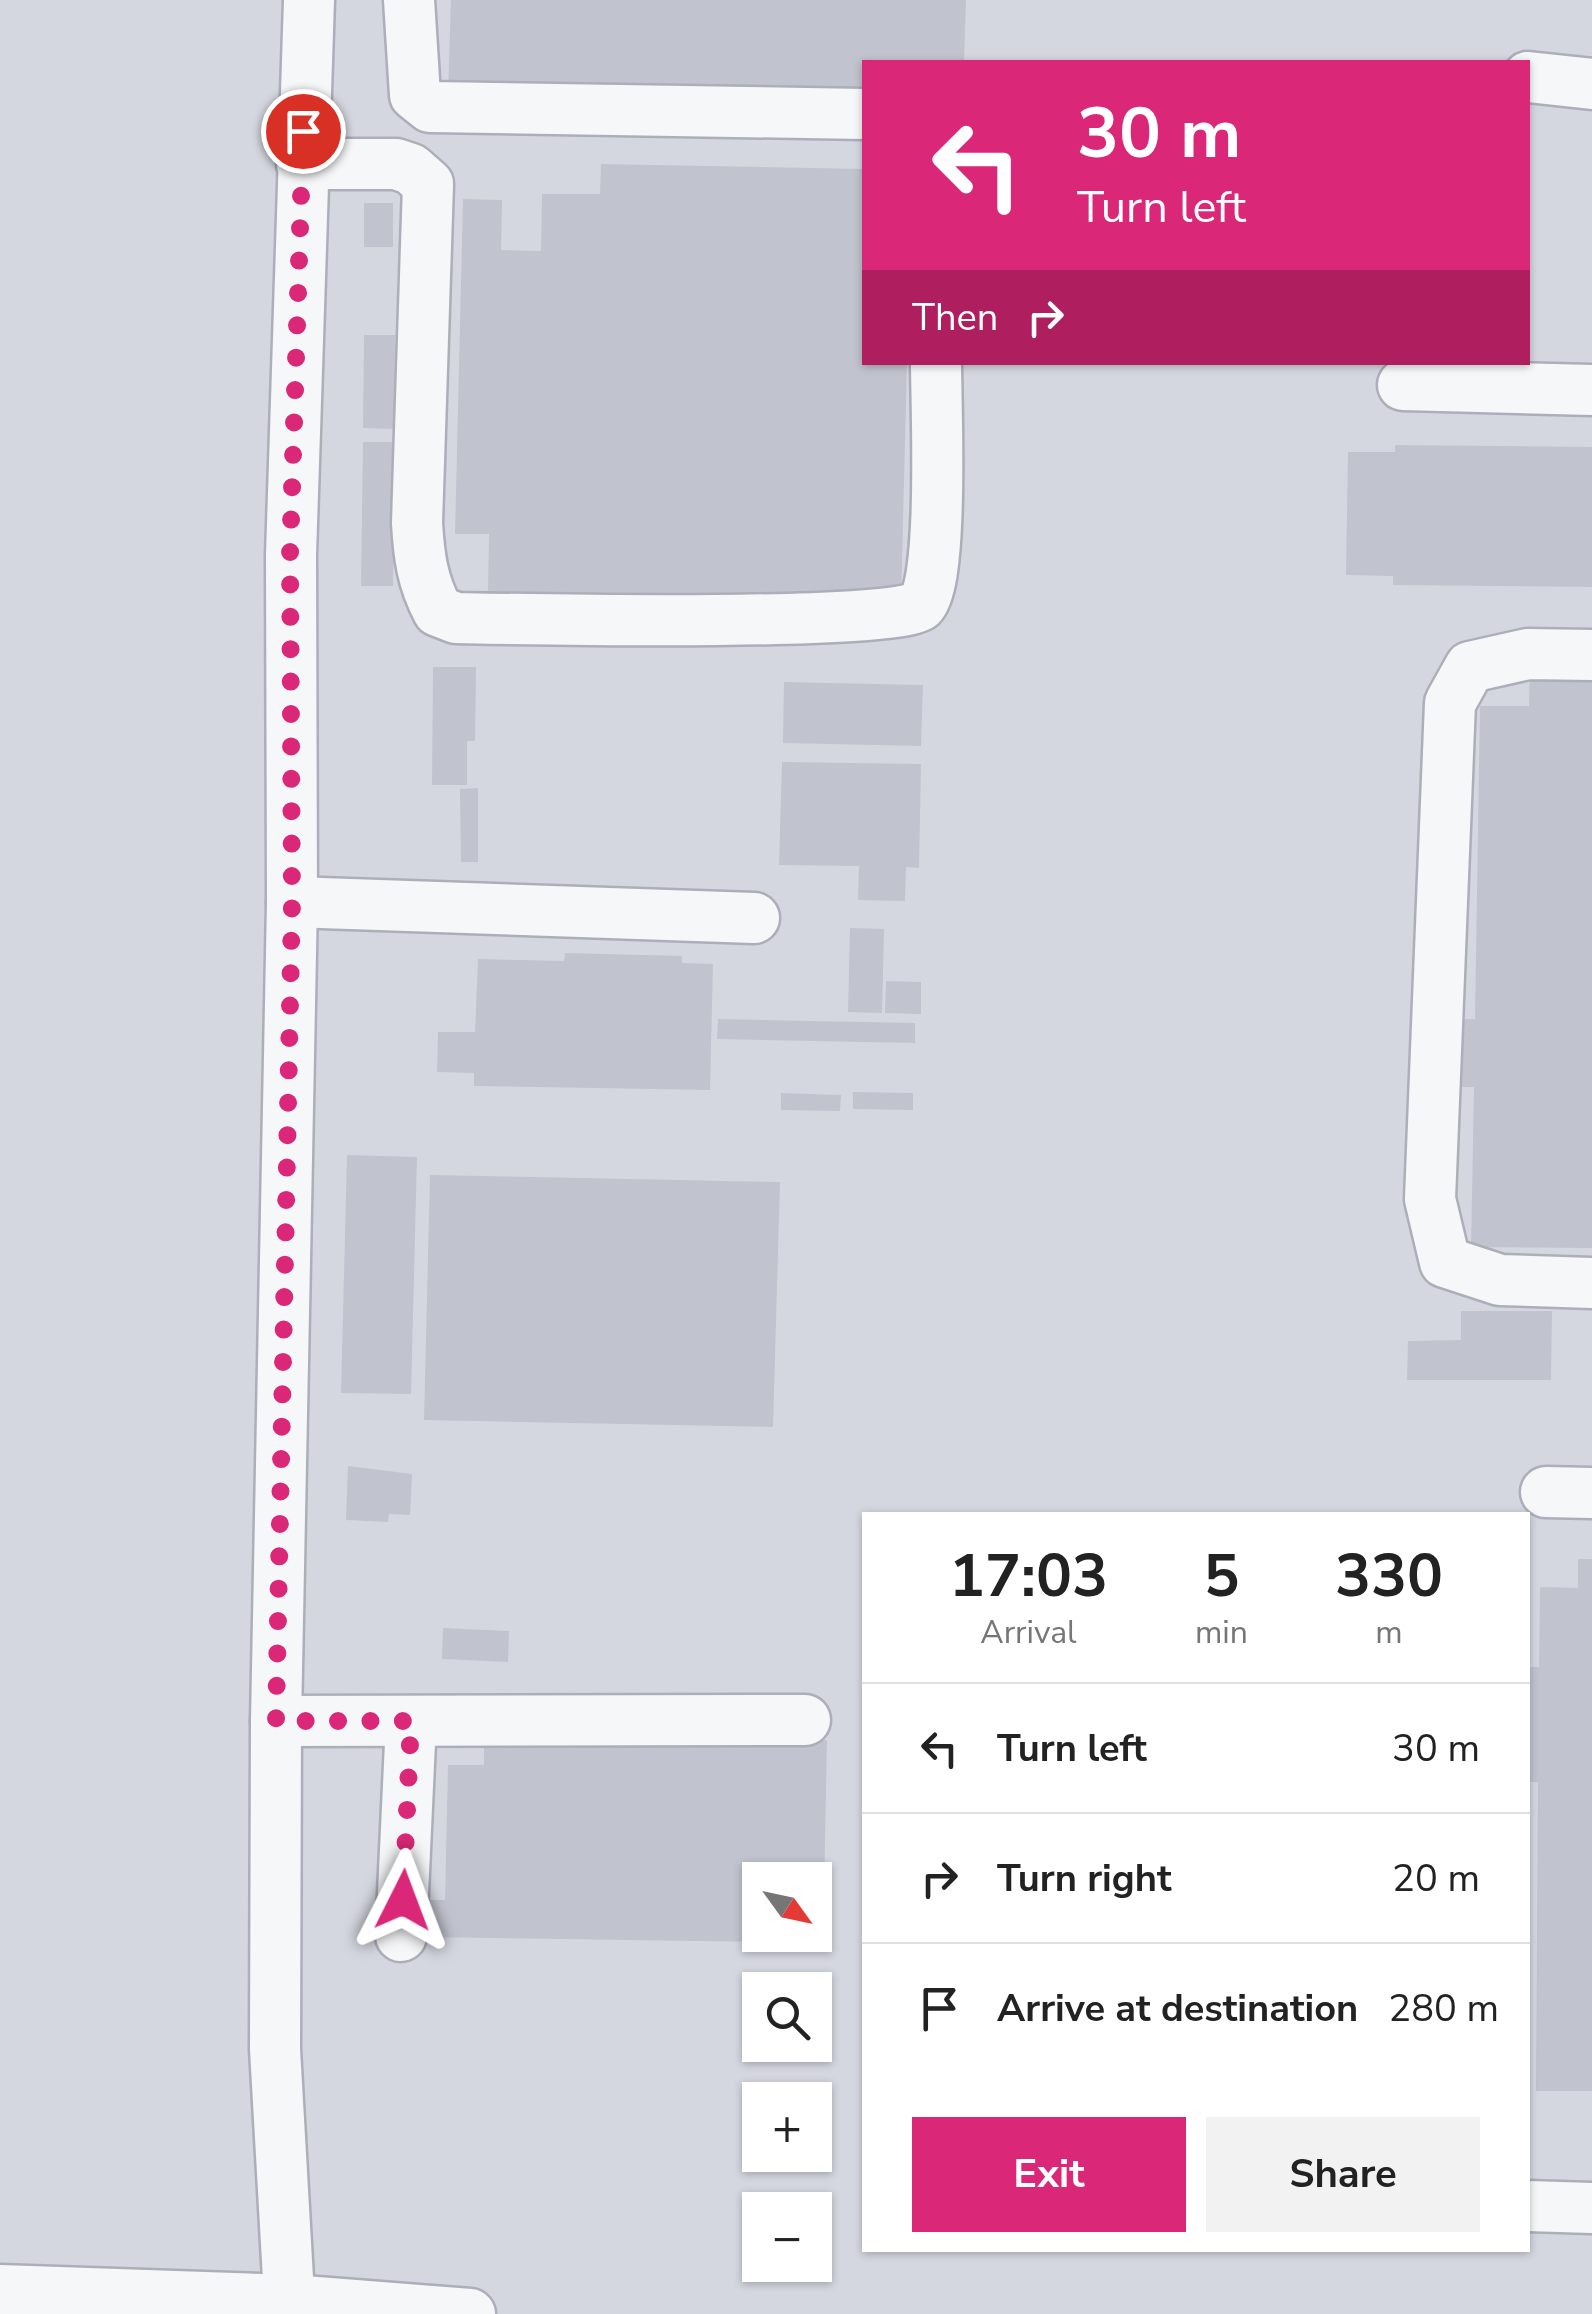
<!DOCTYPE html>
<html lang="en">
<head>
<meta charset="utf-8">
<style>
  :root { --surface:#fff; --page:#f2f2f2; --text:#222; --muted:#767676; --line:#e0e0e0; --accent:#db2777 }
  body { margin:0; font-family:"Nunito Sans",sans-serif; background:var(--page); color:var(--text); height:100vh; display:flex; flex-direction:column; font-size:38px; white-space:nowrap }
  * { box-sizing:border-box; margin:0 }
  p { font-size:32px; color:var(--muted) }
  .icon { flex:none; width:55px; height:55px; fill:none; stroke:currentColor; stroke-width:2; stroke-linecap:round; stroke-linejoin:round }
  .map { position:relative; flex:1; overflow:hidden }
  .side { position:absolute; left:862px; top:1512px; width:668px; height:740px; display:flex; flex-direction:column; background:var(--surface); border-radius:0px; box-shadow:0 2px 8px #0004 }
  .side>* { flex:none }
  .hud { position:absolute; left:862px; top:60px; width:668px; height:305px; border-radius:0px; box-shadow:0 2px 8px #0004; background:#db2777; color:#fff; overflow:hidden }
  .needle { width:65px; rotate:123deg }
  .tools { position:absolute; left:742px; top:1862px; display:grid; gap:20px }
  .tools a { display:grid; place-items:center; width:90px; height:90px; border-radius:0px; background:var(--surface); box-shadow:0 2px 8px #0004; font-size:50px }
  .pin { position:absolute; display:grid; place-items:center; width:85px; height:85px; color:#fff; margin:-42px; border:5px solid #fff; border-radius:50%; box-shadow:0 2px 10px #0007 }
  .me { position:absolute; width:110px; margin:-55px; rotate:3deg; stroke-linejoin:round; filter:drop-shadow(0 0 8px #0008) }
  .turn { display:flex; align-items:center; gap:35px; height:210px; padding:0 50px; font-size:45px }
  .turn .icon { width:130px; height:130px; stroke-width:2.5 }
  .turn b { display:block; font-size:70px; line-height:85px }
  .then { display:flex; align-items:center; height:95px; padding:0 50px; background:#0003; gap:20px; font-size:38px }
  .eta { display:flex; justify-content:space-evenly; align-items:center; height:170px; text-align:center }
  .eta b { font-size:60px; font-weight:700; line-height:70px }
  .primary-button { display:flex; gap:20px; margin-top:auto; padding:20px 50px }
  .primary-button a { flex:1; height:115px; border-radius:0px; background:var(--accent); color:#fff; font-size:40px; font-weight:700; line-height:115px; text-align:center }
  .primary-button a+a { background:var(--page); color:var(--text) }
  ul { padding:0; list-style:none }
  li { display:flex; align-items:center; gap:30px; height:130px; padding:0 50px; border-top:2px solid var(--line) }
  li div { flex:1 }
  li b { display:block; font-size:38px }
  li em { font-style:normal }
  .map>svg:first-child { display:block }
  .built { fill:#d5d7e0; fill-rule:evenodd }
  .building { fill:#c1c3ce; fill-rule:evenodd }
  .lines { fill:none; stroke-linecap:round; stroke-linejoin:round }
  .minor-casing { stroke:#acaeb9; stroke-width:55 }
  .minor { stroke:#f6f7f9; stroke-width:50 }
  .route { stroke:#db2777; stroke-width:18; stroke-dasharray:0 32.4 }
</style>
</head>
<body>
<div class="map">
<svg width="1592" height="2314" viewBox="0 0 1592 2314">
  <rect width="100%" height="100%" fill="#e3e5eb"/>
  <path class="built" d="M0 0H1592V2314H0ZM865 62H1528V362H865ZM865 1515H1528V2250H865ZM760 1880H815V1935H760ZM760 1990H815V2045H760ZM760 2100H815V2155H760ZM760 2210H815V2265H760Z"/>
  <g class="building">
    <path d="M451 0H966L964 62H865V104L448 95Z"/>
    <path d="M601 164 865 169V362H907L901 601 488 593 489 534H455L463 199 502 200 501 250 541 251 542 194H600Z"/>
    <rect x="364" y="203" width="29" height="44"/>
    <path d="M364 335H395L394 429 363 428Z"/>
    <path d="M363 442H395L393 586H361Z"/>
    <path d="M1395 445 1592 447V587L1393 585V576L1346 575 1348 452H1395Z"/>
    <path d="M1530 661 1592 662V1248L1471 1247 1474 1087H1446L1447 1019H1475L1480 706H1529Z"/>
    <path d="M433 667H476L475 741H467V785H432Z"/>
    <path d="M784 682 923 685 921 746 783 743Z"/>
    <path d="M782 762 921 764 919 868 906 867 905 901 858 900 859 866 779 865Z"/>
    <path d="M478 788V862H461L460 789Z"/>
    <path d="M850 928 884 929 882 1013 848 1012Z"/>
    <path d="M565 953 682 956V963L713 964 710 1090 474 1086V1073L437 1072 438 1032H475L478 959 564 961Z"/>
    <path d="M886 981 921 982V1014L885 1013Z"/>
    <path d="M718 1019 915 1023V1043L717 1039Z"/>
    <path d="M853 1092 913 1093V1110L853 1109Z"/>
    <path d="M781 1093 841 1095 840 1111 781 1110Z"/>
    <path d="M347 1155 417 1157 411 1394 341 1393Z"/>
    <path d="M430 1175 780 1182 773 1427 424 1420Z"/>
    <path d="M1461 1311H1552L1551 1380H1407L1408 1341 1461 1340Z"/>
    <path d="M348 1466 412 1474 410 1515 389 1514 388 1522 346 1520Z"/>
    <path d="M1578 1559H1592V2091H1536L1538 1782H1528V1667H1539L1540 1587 1578 1588Z"/>
    <path d="M443 1628 509 1631 508 1662 442 1659Z"/>
    <path d="M484 1735 827 1740 823 1943 424 1937 425 1900H445L448 1765H484ZM760 1880H815V1935H760Z"/>
  </g>
  <g class="lines">
    <defs>
      <g id="minor">
        <path d="M409 0 415 95 430 107 865 114"/>
        <path d="M1528 77 1592 84"/>
        <path d="M302 164H396L411 169 428 184 417 523C419 556 422 581 438 611L456 618C515 619 897 627 921 605 944 583 936 402 936 362"/>
        <path d="M1403 385 1592 390"/>
        <path d="M1592 655 1528 654 1470 667 1450 703 1430 1199 1445 1262 1500 1280 1592 1283"/>
        <path d="M292 902 754 918"/>
        <path d="M1546 1492 1592 1493"/>
        <path d="M276 1721 805 1720"/>
        <path d="M401 1936 411 1721"/>
        <path d="M1528 2206 1592 2208"/>
        <path d="M0 2290 291 2300 470 2314"/>
        <path d="M290 2314 275 2049 276 1721 292 902 291 555 309 0"/>
      </g>
    </defs>
    <use href="#minor" class="minor-casing"/>
    <use href="#minor" class="minor"/>
  </g>
  <g class="lines">
    <path class="route" d="M303 131 290 555 292 902 276 1721H411L403 1900"/>
  </g>
</svg>
<div class="tools">
<a><svg class="needle" viewBox="-14 -14 28 28"><path d="M0-13l5 13h-10z" fill="#e53935"/><path d="M0 13l5-13h-10z" fill="#767676"/></svg></a>
<a><svg class="icon" aria-label="search" viewBox="0 0 24 24"><circle cx="10" cy="10" r="6"/><path d="M15 15l6 6"/></svg></a>
<a>+</a>
<a>−</a>
</div>
<div class="pin" style="left:303px;top:131px;background:#d93025"><svg class="icon" aria-label="arrive" viewBox="0 0 24 24"><path d="M6 21V4h12l-3 4 3 4H6"/></svg></div>
<svg class="me" style="left:403px;top:1900px" viewBox="-20 -20 40 40"><path d="M0-17L14 15 0 8-14 15z" fill="#db2777" stroke="#fff" stroke-width="4"/></svg>
<div class="hud">
<div class="turn"><svg class="icon" aria-label="left" viewBox="0 0 24 24"><path d="M17 20v-9H6M10 6l-5 5 5 5"/></svg><div><b>30 m</b>Turn left</div></div>
<div class="then">Then<svg class="icon" aria-label="right" viewBox="0 0 24 24"><path d="M7 20v-9h11M14 6l5 5-5 5"/></svg></div>
</div>
<section class="side">
<div class="eta">
<div><b>17:03</b><p>Arrival</p></div>
<div><b>5</b><p>min</p></div>
<div><b>330</b><p>m</p></div>
</div>
<ul>
<li><svg class="icon" aria-label="left" viewBox="0 0 24 24"><path d="M17 20v-9H6M10 6l-5 5 5 5"/></svg><div><b>Turn left</b></div><em>30 m</em></li>
<li><svg class="icon" aria-label="right" viewBox="0 0 24 24"><path d="M7 20v-9h11M14 6l5 5-5 5"/></svg><div><b>Turn right</b></div><em>20 m</em></li>
<li><svg class="icon" aria-label="arrive" viewBox="0 0 24 24"><path d="M6 21V4h12l-3 4 3 4H6"/></svg><div><b>Arrive at destination</b></div><em>280 m</em></li>
</ul>
<div class="primary-button"><a>Exit</a><a>Share</a></div>
</section>
</div>
</body>
</html>
